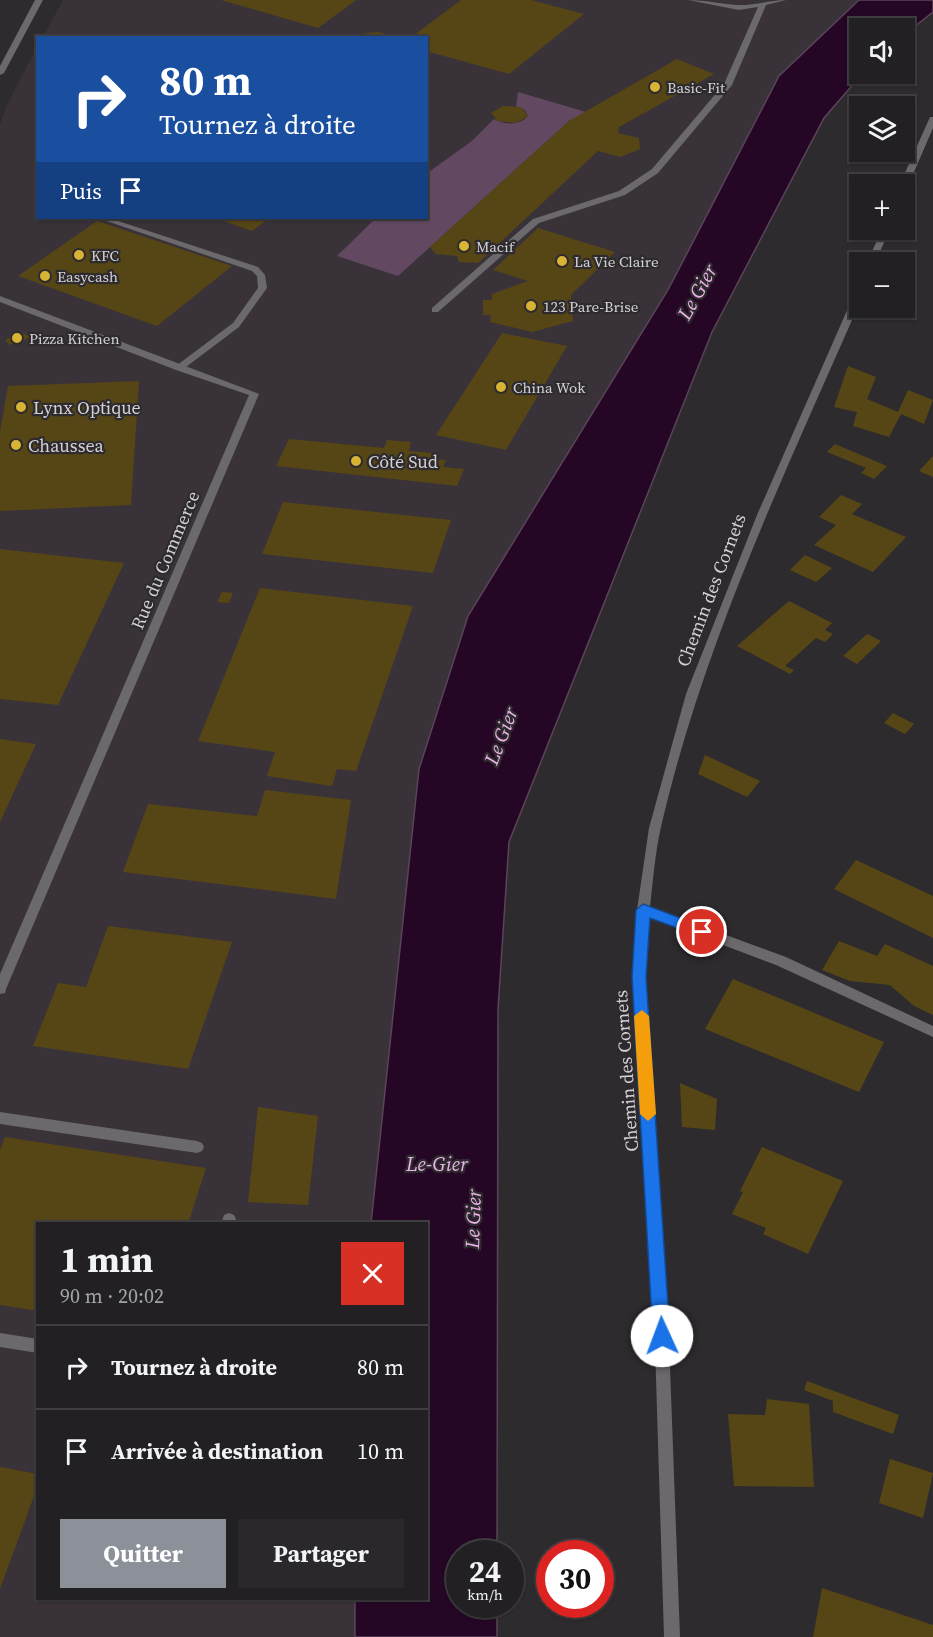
<!DOCTYPE html>
<html lang="fr">
<head>
<meta charset="utf-8">
<style>
  :root { --surface:#222022; --page:#2a282a; --text:#f1f3f6; --muted:#a2a3a5; --line:#3f3e40; --accent:#8c9099 }
  body { margin:0; font-family:"Source Serif 4",serif; background:var(--page); color:var(--text); height:100vh; display:flex; flex-direction:column; font-size:22px; white-space:nowrap }
  * { box-sizing:border-box; margin:0 }
  p { font-size:20px; color:var(--muted) }
  .icon { flex:none; width:33px; height:33px; fill:none; stroke:currentColor; stroke-width:2; stroke-linecap:round; stroke-linejoin:round }
  .map { position:relative; flex:1; overflow:hidden }
  .panel { position:absolute; left:36px; top:1222px; width:392px; height:378px; display:flex; flex-direction:column; background:var(--surface); border-radius:0px; box-shadow:0 2px 4px #0004,0 0 0 2px var(--line) }
  .panel>* { flex:none }
  .hud { position:absolute; left:36px; top:36px; width:392px; height:183px; border-radius:0px; box-shadow:0 2px 4px #0004,0 0 0 2px var(--line); background:#1a4fa0; color:#fff; overflow:hidden }
  .tools { position:absolute; left:849px; top:18px; display:grid; gap:12px }
  .tools a { display:grid; place-items:center; width:66px; height:66px; border-radius:0px; background:var(--surface); box-shadow:0 2px 4px #0004,0 0 0 2px var(--line); font-size:30px }
  .speed { position:absolute; left:446px; top:1540px; display:flex; gap:12px; font-size:30px; font-weight:700; text-align:center }
  .speed>* { display:grid; place-content:center; width:78px; height:78px; border-radius:50%; background:var(--surface); box-shadow:0 2px 4px #0004,0 0 0 2px var(--line); line-height:1 }
  .speed small { font-size:15px; font-weight:400 }
  .speed .limit { border:9px solid #d22; background:#fff; color:#111 }
  .pin { position:absolute; display:grid; place-items:center; width:51px; height:51px; color:#fff; margin:-26px; border:3px solid #fff; border-radius:50%; box-shadow:0 2px 6px #0007 }
  .me { position:absolute; width:66px; margin:-33px; rotate:358deg; stroke-linejoin:round; filter:drop-shadow(0 0 4px #0008) }
  .turn { display:flex; align-items:center; gap:21px; height:126px; padding:0 24px; font-size:27px }
  .turn .icon { width:78px; height:78px; stroke-width:2.5 }
  .turn b { display:block; font-size:42px; line-height:51px }
  .then { display:flex; align-items:center; height:57px; padding:0 24px; background:#0003; gap:12px; font-size:22px }
  .round { display:grid; place-items:center; flex:none; width:63px; height:63px; border-radius:0px; background:var(--page) }
  .head { display:flex; align-items:center; justify-content:space-between; height:102px; padding:0 24px }
  h1 { font-size:36px; font-weight:700; line-height:45px }
  .cta { display:flex; gap:12px; margin-top:auto; padding:12px 24px }
  .cta a { flex:1; height:69px; border-radius:0px; background:var(--accent); color:#fff; font-size:24px; font-weight:700; line-height:69px; text-align:center }
  .cta a+a { background:var(--page); color:var(--text) }
  ul { padding:0; list-style:none }
  li { display:flex; align-items:center; gap:18px; height:84px; padding:0 24px; border-top:2px solid var(--line) }
  li div { flex:1 }
  li b { display:block; font-size:22px }
  li em { font-style:normal }
  .map>svg:first-child { display:block }
  .built { fill:#3a3239 }
  .green { fill:#624961 }
  .water { fill:#250725; stroke:#594459; stroke-width:1.5 }
  .building { fill:#564615 }
  .lines { fill:none; stroke-linecap:round; stroke-linejoin:round }
  .lane { fill:#6b696b; fill-rule:evenodd }
  .street { fill:#6b696b; fill-rule:evenodd }
  .route { fill:#1a73e8; stroke:#114b97; stroke-width:1.5 }
  .slow { fill:#f59e0b }
  .poi-dot { fill:#d9b334; stroke:#2e2b2e; stroke-width:2 }
  .labels { text-anchor:middle; dominant-baseline:central; stroke-width:4.5; stroke-linejoin:round; paint-order:stroke }
  .far-poi-label { font-size:15px; fill:#d3d1d3; stroke:#2e2b2e; text-anchor:start }
  .poi-label { font-size:18px; fill:#d3d1d3; stroke:#2e2b2e; text-anchor:start }
  .street-label { font-size:18px; fill:#d3d1d3; stroke:#2e2b2e }
  .water-label { font-size:20px; font-style:italic; fill:#ecb1e9; stroke:#2e2b2e }
</style>
</head>
<body>
<div class="map">
<svg width="933" height="1637" viewBox="0 0 933 1637">
  <rect width="100%" height="100%" fill="#2e2b2e"/>
  <path class="built" d="M63 0H859L779 76 419 769 371 1224H38V1599H355V1637H0V125L6 107 37 47 38 218H426V38L43 37Z"/>
  <path class="green" d="M518 92 586 112 569 121 398 276 337 256 376 218H426V174L472 141 494 119C505 125 519 126 528 116L525 110 516 106Z"/>
  <path class="water" d="M859 0H933V12L905 34 904 28H860V74H862L824 118 712 332 509 842 498 1009 497 1554H459V1605H497V1637H355V1599H426V1224H371L419 769 468 616 668 290 779 76Z"/>
  <g class="building">
    <path d="M221 0H356L318 28Z"/>
    <path d="M461 0H531L584 14 509 74 426 51V38H410Z"/>
    <path d="M379 32 385 34 386 38H360L366 33Z"/>
    <path d="M677 59 714 74 619 127 618 133 639 138 640 149 620 157 598 151 478 263 459 262 457 256 436 254 430 247 569 121Z"/>
    <path d="M503 106 521 107 528 116 516 123 498 121 491 113Z"/>
    <path d="M215 218H269L252 231Z"/>
    <path d="M97 221 232 266 157 326 18 276Z"/>
    <path d="M538 228 615 252 571 295 573 321 532 332 490 322 491 315H483V300H492V294L528 281 493 270Z"/>
    <path d="M21 332 31 337 10 345 5 340Z"/>
    <path d="M502 333 567 346 506 450 436 435Z"/>
    <path d="M848 366 876 377 867 399 898 412 908 390 933 400 924 424 901 414 889 437 853 426 857 412 834 407Z"/>
    <path d="M139 381 131 505 0 511V432L8 386Z"/>
    <path d="M289 439 384 448 387 440 411 442 409 451 432 453 430 459 446 460 443 467 464 469 457 486 276 466Z"/>
    <path d="M835 444 887 466 874 479 861 473 866 468 827 452Z"/>
    <path d="M933 456V477L919 471Z"/>
    <path d="M841 495 862 504 852 514 906 537 873 572 814 545 836 525 819 517Z"/>
    <path d="M283 502 451 520 433 573 262 554Z"/>
    <path d="M0 549 124 563 58 705 0 699Z"/>
    <path d="M805 555 832 568 816 582 790 570Z"/>
    <path d="M260 588 413 606 356 771 337 769 332 786 267 776 275 752 198 741Z"/>
    <path d="M222 592 233 593 229 603 217 602Z"/>
    <path d="M789 601 832 623 825 630 833 634 825 642 816 638 785 666 794 670 790 674 737 646Z"/>
    <path d="M867 634 881 641 857 664 843 656Z"/>
    <path d="M893 713 914 724 905 734 884 723Z"/>
    <path d="M0 739 36 744 0 822Z"/>
    <path d="M705 755 760 781 747 797 698 774Z"/>
    <path d="M265 790 351 800 336 899 123 872 148 804 257 816Z"/>
    <path d="M856 860 933 896V938L834 889Z"/>
    <path d="M108 926 232 942 188 1069 33 1046 58 983 86 987Z"/>
    <path d="M839 941 877 956 885 944 933 966V1015L914 1006 890 985 850 981 822 970Z"/>
    <path d="M733 979 884 1042 859 1092 705 1029Z"/>
    <path d="M680 1083 717 1099 715 1130 682 1127Z"/>
    <path d="M258 1107 318 1116 308 1205 248 1202Z"/>
    <path d="M5 1137 206 1168 188 1224H38V1311L0 1305V1150Z"/>
    <path d="M762 1147 843 1181 808 1254 763 1234 766 1228 732 1214 743 1192 740 1191Z"/>
    <path d="M807 1381 899 1415 893 1434 833 1412V1401L804 1390Z"/>
    <path d="M767 1399 809 1404 814 1487 734 1486 728 1414 765 1415Z"/>
    <path d="M890 1459 933 1473 923 1518 879 1503Z"/>
    <path d="M0 1467 38 1474V1485L0 1589Z"/>
    <path d="M822 1588 933 1625V1637H813Z"/>
  </g>
  <g class="lines">
    <g class="lane">
      <path d="M688 0C705 0 721 4 737 5 753 6 770 0 786 0L766 5 732 85 658 173 625 195 539 223 438 312H432V308L533 219 619 191 652 169 724 84 758 7 739 10Z"/>
      <path d="M98 218H109L258 267 265 275 267 288 239 327 182 370H176V366L233 323 258 288 257 276 252 271Z"/>
      <path d="M0 1112 197 1141 202 1143 204 1147 202 1151 197 1153 0 1124Z"/>
      <path d="M229 1213 234 1215 236 1219 235 1224H221L224 1215Z"/>
      <path d="M0 1333 38 1339V1353L0 1347Z"/>
    </g>
    <g class="street">
      <path d="M35 0H43L4 73 0 75V66Z"/>
      <path d="M930 117H933V128L908 186 904 188V184H900Z"/>
      <path d="M882 230H890L875 262H867Z"/>
      <path d="M860 287V302C785 473 703 644 661 827 655 853 653 881 650 907L786 957 933 1026V1037L776 965 649 917 645 977 668 1313 680 1637H664L654 1313 633 977 637 910 649 828 686 694 757 515 856 290Z"/>
      <path d="M0 296 259 394 6 989 5 993 0 994V974L249 395 176 370 0 302Z"/>
    </g>
  </g>
  <path class="route" d="M643 904 707 928 709 932 702 937 650 918 646 977 670 1336 668 1341 662 1344 656 1341 653 1336 632 977 636 910Z"/>
  <path class="slow" d="M642 1010 649 1016 656 1114 648 1121 640 1114 634 1016Z"/>
  <g class="poi-dot">
    <circle cx="655" cy="87" r="6"/>
    <circle cx="464" cy="246" r="6"/>
    <circle cx="79" cy="255" r="6"/>
    <circle cx="562" cy="261" r="6"/>
    <circle cx="45" cy="276" r="6"/>
    <circle cx="531" cy="306" r="6"/>
    <circle cx="17" cy="338" r="6"/>
    <circle cx="501" cy="387" r="6"/>
    <circle cx="21" cy="407" r="6"/>
    <circle cx="16" cy="445" r="6"/>
    <circle cx="356" cy="461" r="6"/>
  </g>
  <g class="labels">
    <g class="far-poi-label">
      <text x="667" y="87">Basic-Fit</text>
      <text x="476" y="246">Macif</text>
      <text x="91" y="255">KFC</text>
      <text x="574" y="261">La Vie Claire</text>
      <text x="57" y="276">Easycash</text>
      <text x="543" y="306">123 Pare-Brise</text>
      <text x="29" y="338">Pizza Kitchen</text>
      <text x="513" y="387">China Wok</text>
    </g>
    <g class="poi-label">
      <text x="33" y="407">Lynx Optique</text>
      <text x="28" y="445">Chaussea</text>
      <text x="368" y="461">Côté Sud</text>
    </g>
    <g class="street-label">
      <text transform="translate(165 560) rotate(-67)">Rue du Commerce</text>
      <text transform="translate(711 590) rotate(-69)">Chemin des Cornets</text>
      <text transform="translate(626 1071) rotate(-94)">Chemin des Cornets</text>
    </g>
    <g class="water-label">
      <text transform="translate(697 292) rotate(-61)">Le Gier</text>
      <text transform="translate(501 736) rotate(-69)">Le Gier</text>
      <text x="437" y="1164">Le-Gier</text>
      <text transform="translate(473 1219) rotate(-88)">Le Gier</text>
    </g>
  </g>
</svg>
<div class="tools">
<a><svg class="icon" aria-label="sound" viewBox="0 0 24 24"><path d="M4 9h4l5-4v14l-5-4H4zM17 9q2 3 0 6"/></svg></a>
<a><svg class="icon" aria-label="layers" viewBox="0 0 24 24"><path d="M12 4l9 5-9 5-9-5zM3 14l9 5 9-5"/></svg></a>
<a>+</a>
<a>−</a>
</div>
<div class="speed"><div>24<small>km/h</small></div><div class="limit">30</div></div>
<div class="pin" style="left:702px;top:932px;background:#d93025"><svg class="icon" aria-label="arrive" viewBox="0 0 24 24"><path d="M6 21V4h12l-3 4 3 4H6"/></svg></div>
<svg class="me" style="left:662px;top:1336px" viewBox="-20 -20 40 40"><circle r="19" fill="#fff"/><path d="M0-13L10 11 0 6-10 11z" fill="#1a73e8"/></svg>
<div class="hud">
<div class="turn"><svg class="icon" aria-label="right" viewBox="0 0 24 24"><path d="M7 20v-9h11M14 6l5 5-5 5"/></svg><div><b>80 m</b>Tournez à droite</div></div>
<div class="then">Puis<svg class="icon" aria-label="arrive" viewBox="0 0 24 24"><path d="M6 21V4h12l-3 4 3 4H6"/></svg></div>
</div>
<section class="panel">
<div class="head"><div><h1>1 min</h1><p>90 m · 20:02</p></div><a class="round" style="background:#d93025;color:#fff"><svg class="icon" aria-label="close" viewBox="0 0 24 24"><path d="M6 6l12 12M18 6L6 18"/></svg></a></div>
<ul>
<li><svg class="icon" aria-label="right" viewBox="0 0 24 24"><path d="M7 20v-9h11M14 6l5 5-5 5"/></svg><div><b>Tournez à droite</b></div><em>80 m</em></li>
<li><svg class="icon" aria-label="arrive" viewBox="0 0 24 24"><path d="M6 21V4h12l-3 4 3 4H6"/></svg><div><b>Arrivée à destination</b></div><em>10 m</em></li>
</ul>
<div class="cta"><a>Quitter</a><a>Partager</a></div>
</section>
</div>
</body>
</html>
